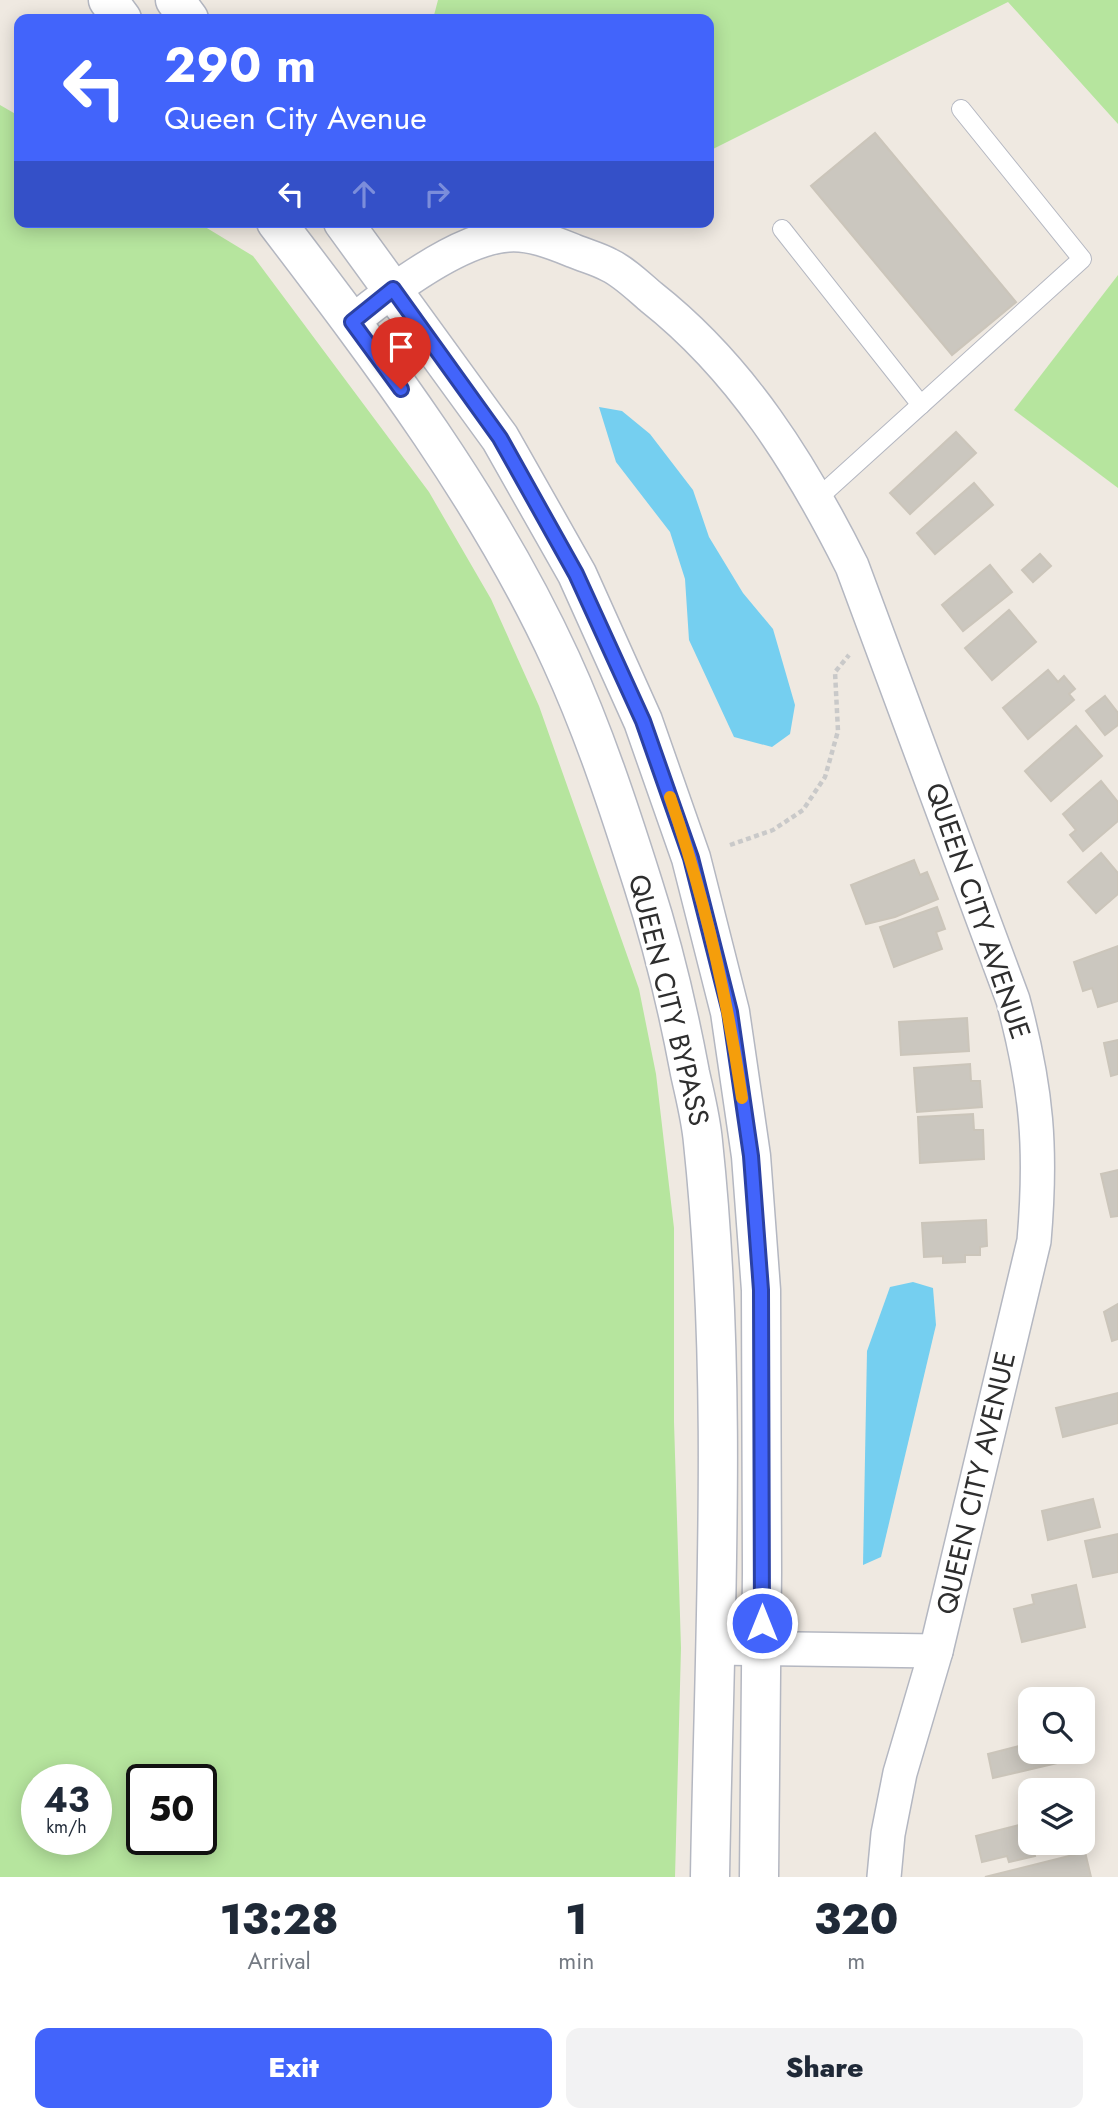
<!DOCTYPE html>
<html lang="en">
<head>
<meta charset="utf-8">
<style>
  :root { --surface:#fff; --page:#f2f2f3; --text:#1f2937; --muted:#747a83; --accent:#4264fb }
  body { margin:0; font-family:Jost,sans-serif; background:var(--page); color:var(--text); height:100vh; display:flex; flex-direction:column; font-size:26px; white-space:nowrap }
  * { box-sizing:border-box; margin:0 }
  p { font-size:23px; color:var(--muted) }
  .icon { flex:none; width:38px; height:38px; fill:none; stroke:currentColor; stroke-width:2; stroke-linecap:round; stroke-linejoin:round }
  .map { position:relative; height:1877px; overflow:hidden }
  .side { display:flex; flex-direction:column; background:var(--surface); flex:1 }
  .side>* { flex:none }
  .hud { position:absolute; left:14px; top:14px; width:700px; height:214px; border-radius:14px; box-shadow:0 4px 18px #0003; background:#4264fb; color:#fff; overflow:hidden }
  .fabs { position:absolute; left:1018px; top:1687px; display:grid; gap:14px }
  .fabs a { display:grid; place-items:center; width:77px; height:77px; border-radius:14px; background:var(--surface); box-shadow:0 4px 18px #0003; font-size:35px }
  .speed { position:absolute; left:21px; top:1764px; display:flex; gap:14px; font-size:35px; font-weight:700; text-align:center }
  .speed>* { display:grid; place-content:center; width:91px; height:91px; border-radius:50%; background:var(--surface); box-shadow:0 4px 18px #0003; line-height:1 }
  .speed small { font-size:18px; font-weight:400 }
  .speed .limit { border:4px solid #111; border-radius:10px; background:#fff; color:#111 }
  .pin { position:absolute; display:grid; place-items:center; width:60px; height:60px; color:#fff; margin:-72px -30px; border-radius:50% 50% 50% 0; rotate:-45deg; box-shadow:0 0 7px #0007 }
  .pin .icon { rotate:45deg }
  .me { position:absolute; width:77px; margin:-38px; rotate:0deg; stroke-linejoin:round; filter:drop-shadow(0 0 5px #0008) }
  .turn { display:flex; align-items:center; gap:24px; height:147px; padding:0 35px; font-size:32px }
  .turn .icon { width:91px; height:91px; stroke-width:2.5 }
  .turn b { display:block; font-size:49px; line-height:60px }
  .lanes { display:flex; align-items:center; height:66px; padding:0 35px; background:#0003; justify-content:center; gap:35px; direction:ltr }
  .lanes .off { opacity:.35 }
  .eta { display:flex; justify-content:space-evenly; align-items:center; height:119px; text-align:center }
  .eta b { font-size:42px; font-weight:800; line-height:49px }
  .cta { display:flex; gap:14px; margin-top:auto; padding:14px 35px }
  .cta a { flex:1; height:80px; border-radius:14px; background:var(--accent); color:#fff; font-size:28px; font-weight:800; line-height:80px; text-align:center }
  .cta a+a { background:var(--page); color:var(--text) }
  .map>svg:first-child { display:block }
  .green { fill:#b6e59e; fill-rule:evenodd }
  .water { fill:#75cff0 }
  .building { fill:#cbc7bf; stroke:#cbc5ba; stroke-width:2 }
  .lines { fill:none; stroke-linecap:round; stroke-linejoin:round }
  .service-casing { stroke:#b4b7c1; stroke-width:20 }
  .minor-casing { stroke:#b4b7c1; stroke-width:36 }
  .secondary-casing { stroke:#b4b7c1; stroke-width:41 }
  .path { stroke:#c9c9c9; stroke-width:4.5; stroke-dasharray:5 3.5; stroke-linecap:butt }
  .service { stroke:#fff; stroke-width:18 }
  .minor { stroke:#fff; stroke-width:33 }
  .secondary { stroke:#fff; stroke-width:38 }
  .route-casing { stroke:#2b41a3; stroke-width:18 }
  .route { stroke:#4264fb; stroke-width:12 }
  .slow { stroke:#f59e0b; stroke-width:12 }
  .labels { text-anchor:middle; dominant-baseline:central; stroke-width:6; stroke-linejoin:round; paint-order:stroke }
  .street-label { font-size:28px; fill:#2e2e2e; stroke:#fff }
</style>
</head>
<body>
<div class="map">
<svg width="1118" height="1877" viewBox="0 0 1118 1877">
  <rect width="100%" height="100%" fill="#efe9e1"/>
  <g class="green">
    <path d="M438 0H1118V124L1008 2 709 151V19H433Z"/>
    <path d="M0 105 19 116V222H197L253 256 429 492 491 599 539 706 639 989 656 1074 674 1228V1422L681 1648 675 1877H0ZM37 1780H96V1839H37ZM142 1780H201V1839H142Z"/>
    <path d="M1118 275V488L1014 410Z"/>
  </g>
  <g class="water">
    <path d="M599 407 622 411 650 434 693 490 709 537 743 593 773 629 795 705 790 734 772 747 734 737 689 640 685 579 670 532 616 462Z"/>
    <path d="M913 1282 933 1288 936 1325 881 1557 863 1565 867 1351 890 1287Z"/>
  </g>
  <g class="building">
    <path d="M875 133 1016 302 952 355 811 186Z"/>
    <path d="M956 432 976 453 910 514 890 493Z"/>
    <path d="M974 483 993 505 935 554 917 533Z"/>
    <path d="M1040 554 1051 566 1033 582 1022 570Z"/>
    <path d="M990 565 1012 592 963 631 942 605Z"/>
    <path d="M1009 610 1036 642 992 680 965 648Z"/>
    <path d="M1048 670 1058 682 1064 676 1075 689 1069 694 1074 700 1028 739 1003 708Z"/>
    <path d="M1105 696 1118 713V725L1105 735 1086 711Z"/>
    <path d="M1076 726 1102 756 1051 801 1025 771Z"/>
    <path d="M1101 781 1118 802V821L1083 851 1070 835 1076 830 1063 814Z"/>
    <path d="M1101 853 1118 873V894L1096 913 1068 882Z"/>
    <path d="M914 860 920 875 927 872 938 899 895 917 866 924 851 885Z"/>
    <path d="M937 907 945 929 936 932 942 949 894 967 880 927Z"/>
    <path d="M1118 946V1001L1098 1007 1092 988 1083 991 1074 962Z"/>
    <path d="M967 1018 969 1051 901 1055 899 1022Z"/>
    <path d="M1118 1040V1074L1111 1076 1104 1043Z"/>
    <path d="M970 1064 971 1081H980L982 1107 917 1112 914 1068Z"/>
    <path d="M973 1114 974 1130H983L984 1159 920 1163 918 1117Z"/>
    <path d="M1118 1170V1216L1111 1217 1101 1174Z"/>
    <path d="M986 1220 987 1246 980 1247V1255H965V1262L943 1263V1256L924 1257 922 1223Z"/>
    <path d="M1118 1304V1339L1112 1341 1104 1312Z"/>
    <path d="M1118 1393V1423L1063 1437 1056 1408Z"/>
    <path d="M1093 1499 1100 1527 1048 1540 1042 1511Z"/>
    <path d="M1118 1534V1572L1093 1577 1085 1541Z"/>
    <path d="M1076 1585 1085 1627 1022 1642 1014 1609 1034 1604 1032 1595Z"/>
    <path d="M1083 1742 1087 1756 993 1778 988 1754 1031 1743V1752H1083Z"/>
    <path d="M1031 1822V1843L1056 1845 1033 1850 1035 1856 1009 1862 1007 1856 982 1862 976 1836Z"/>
    <path d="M1085 1852 1091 1877H985Z"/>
  </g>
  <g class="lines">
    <defs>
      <g id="service">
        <path d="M782 229 921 405"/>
        <path d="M818 498 1082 259 961 109"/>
      </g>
      <g id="minor">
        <path d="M352 322C390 291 458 239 508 235 530 233 554 243 574 251 586 256 598 259 609 265 624 272 638 286 651 297 741 368 801 464 852 566L1013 1000C1037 1089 1042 1149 1034 1241L936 1651 900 1773 888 1834 884 1877"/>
        <path d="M717 1648 936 1651"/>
      </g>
      <g id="secondary">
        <path d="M108 0 122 19"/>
        <path d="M175 0 189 19"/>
        <path d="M276 222C382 361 488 501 561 660 594 732 619 808 643 884 663 946 678 1009 690 1073 695 1096 701 1119 703 1142 729 1386 714 1632 710 1877"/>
        <path d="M343 222 500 438 577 574 643 721 691 858 730 1012 751 1156 761 1290 762 1572 759 1877"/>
      </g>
    </defs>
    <use href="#service" class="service-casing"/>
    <use href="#minor" class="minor-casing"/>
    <use href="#secondary" class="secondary-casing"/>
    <path class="path" d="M730 845 773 830 803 810 825 777 838 731 835 672 849 655"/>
    <use href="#service" class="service"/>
    <use href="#minor" class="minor"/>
    <use href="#secondary" class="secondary"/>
  </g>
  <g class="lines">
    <defs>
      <path id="route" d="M401 389 352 322 393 289 500 438 576 574 643 721 691 858 730 1012 751 1156 761 1290 762 1623"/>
    </defs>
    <use href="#route" class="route-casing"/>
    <use href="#route" class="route"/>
    <path class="slow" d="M670 797C704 895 727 996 742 1098"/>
  </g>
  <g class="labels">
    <g class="street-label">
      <text transform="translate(978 911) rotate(71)">QUEEN CITY AVENUE</text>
      <text transform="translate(669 1000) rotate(76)">QUEEN CITY BYPASS</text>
      <text transform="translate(976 1483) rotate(-77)">QUEEN CITY AVENUE</text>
    </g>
  </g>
</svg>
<div class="fabs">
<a><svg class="icon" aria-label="search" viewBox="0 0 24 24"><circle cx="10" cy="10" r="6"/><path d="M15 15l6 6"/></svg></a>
<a><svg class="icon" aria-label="layers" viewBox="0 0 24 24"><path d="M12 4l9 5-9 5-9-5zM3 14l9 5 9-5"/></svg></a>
</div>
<div class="speed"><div>43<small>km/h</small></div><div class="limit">50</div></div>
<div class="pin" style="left:401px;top:389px;background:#d93025"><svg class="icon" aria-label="arrive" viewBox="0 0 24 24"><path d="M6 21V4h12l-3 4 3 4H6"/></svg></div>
<svg class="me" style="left:762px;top:1623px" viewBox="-20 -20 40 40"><circle r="17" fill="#4264fb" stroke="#fff" stroke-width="3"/><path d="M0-11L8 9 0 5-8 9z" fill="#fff"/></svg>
<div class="hud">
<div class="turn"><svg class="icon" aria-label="left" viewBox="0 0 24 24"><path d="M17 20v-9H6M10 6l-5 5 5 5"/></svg><div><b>290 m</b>Queen City Avenue</div></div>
<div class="lanes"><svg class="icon" aria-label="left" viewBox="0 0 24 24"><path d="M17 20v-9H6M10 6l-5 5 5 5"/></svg><svg class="icon off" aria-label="ahead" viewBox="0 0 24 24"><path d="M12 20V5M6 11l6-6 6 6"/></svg><svg class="icon off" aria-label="right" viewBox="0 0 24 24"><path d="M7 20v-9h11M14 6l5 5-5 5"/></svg></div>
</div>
</div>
<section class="side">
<div class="eta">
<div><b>13:28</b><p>Arrival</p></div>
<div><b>1</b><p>min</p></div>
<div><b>320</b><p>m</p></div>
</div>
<div class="cta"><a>Exit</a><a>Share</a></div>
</section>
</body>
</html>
